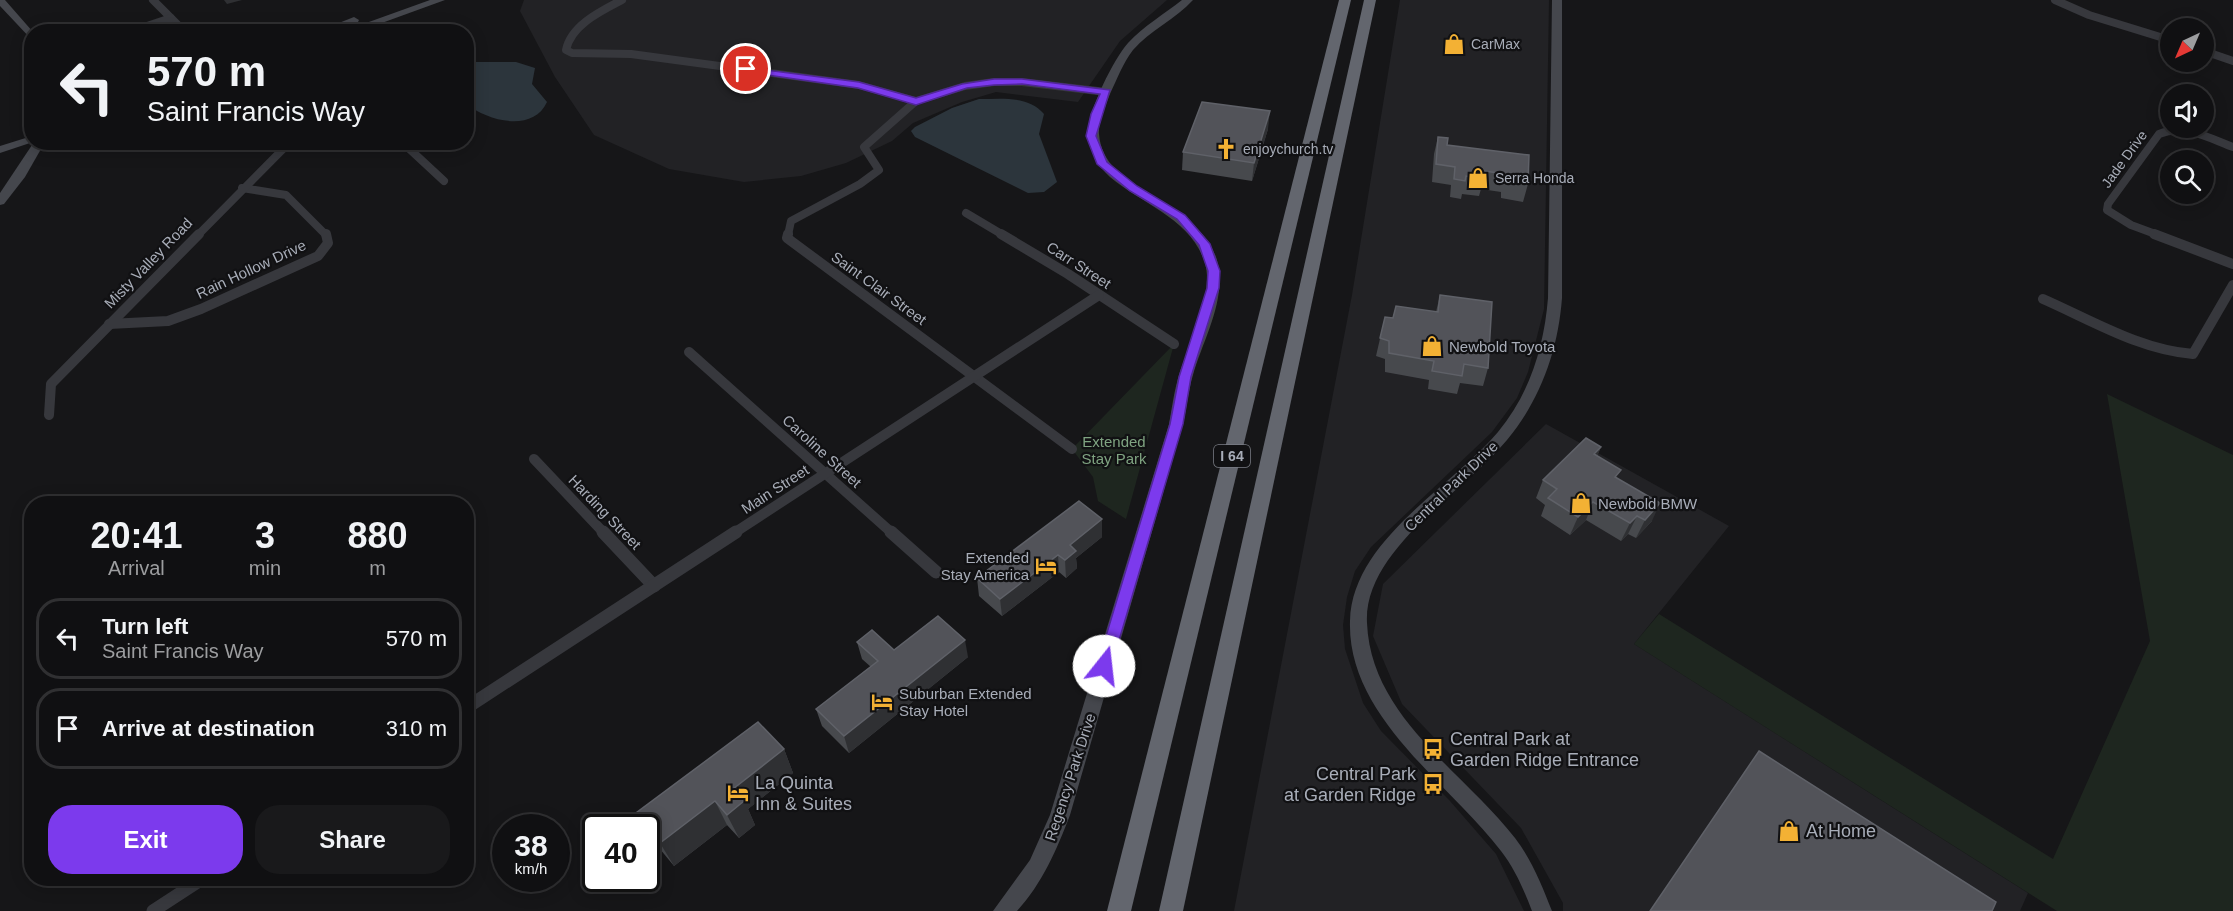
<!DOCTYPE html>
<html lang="en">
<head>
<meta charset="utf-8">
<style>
  :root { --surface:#101012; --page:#19191b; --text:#f1f3f6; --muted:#9c9d9f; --line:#303032; --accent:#7c3aed }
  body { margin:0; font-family:Helvetica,sans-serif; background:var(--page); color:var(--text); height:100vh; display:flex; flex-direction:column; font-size:22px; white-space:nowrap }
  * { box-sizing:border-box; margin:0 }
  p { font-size:20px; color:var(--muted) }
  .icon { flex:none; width:33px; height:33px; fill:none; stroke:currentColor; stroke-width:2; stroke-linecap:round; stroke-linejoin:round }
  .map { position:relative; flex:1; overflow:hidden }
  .panel { position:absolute; left:24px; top:496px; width:450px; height:390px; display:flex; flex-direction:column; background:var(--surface); border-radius:24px; box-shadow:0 3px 15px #0003,0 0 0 2px var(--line) }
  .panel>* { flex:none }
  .banner { position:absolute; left:24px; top:24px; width:450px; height:126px; border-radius:24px; box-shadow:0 3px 15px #0003,0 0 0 2px var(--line); background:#101012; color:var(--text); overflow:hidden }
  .needle { width:39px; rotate:224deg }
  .fabs { position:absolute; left:2160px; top:18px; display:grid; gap:12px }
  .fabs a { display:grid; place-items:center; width:54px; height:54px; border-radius:50%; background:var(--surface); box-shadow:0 3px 15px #0003,0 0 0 2px var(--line); font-size:30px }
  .speed { position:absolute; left:492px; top:814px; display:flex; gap:12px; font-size:30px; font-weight:700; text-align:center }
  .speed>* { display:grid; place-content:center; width:78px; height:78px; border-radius:50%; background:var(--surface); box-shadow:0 3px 15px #0003,0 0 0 2px var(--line); line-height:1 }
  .speed small { font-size:15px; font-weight:400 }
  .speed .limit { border:3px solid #111; border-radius:9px; background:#fff; color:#111 }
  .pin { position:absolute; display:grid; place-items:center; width:51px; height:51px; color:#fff; margin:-26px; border:3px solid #fff; border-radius:50%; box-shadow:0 2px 6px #0007 }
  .me { position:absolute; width:66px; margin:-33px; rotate:16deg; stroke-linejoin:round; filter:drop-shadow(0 0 4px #0008) }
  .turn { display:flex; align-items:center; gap:21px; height:126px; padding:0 24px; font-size:27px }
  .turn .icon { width:78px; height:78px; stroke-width:2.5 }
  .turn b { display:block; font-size:42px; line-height:51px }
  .eta { display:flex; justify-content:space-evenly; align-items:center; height:102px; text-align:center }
  .eta b { font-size:36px; font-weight:800; line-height:42px }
  .primary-button { display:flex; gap:12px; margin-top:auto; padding:12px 24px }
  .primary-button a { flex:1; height:69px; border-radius:24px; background:var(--accent); color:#fff; font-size:24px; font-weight:800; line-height:69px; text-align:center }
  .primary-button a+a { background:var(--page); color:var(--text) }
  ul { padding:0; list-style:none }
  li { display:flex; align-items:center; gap:18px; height:81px; margin:0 12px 9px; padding:0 12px; border:3px solid var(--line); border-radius:24px }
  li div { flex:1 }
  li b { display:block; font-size:22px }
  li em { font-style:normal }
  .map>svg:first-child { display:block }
  .built { fill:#222225 }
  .green { fill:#1e261f }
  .water { fill:#2c353c }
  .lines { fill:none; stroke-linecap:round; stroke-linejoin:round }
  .street-far2 { stroke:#37383d; stroke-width:8 }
  .street-far1 { stroke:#37383d; stroke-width:10 }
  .street { stroke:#37383d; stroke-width:13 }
  .secondary { fill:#45474d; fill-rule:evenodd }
  .highway { fill:#63666e; fill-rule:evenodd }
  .wall { fill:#47494d }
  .shaded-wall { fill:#2f3033 }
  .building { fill:#525359; stroke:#5f6168; stroke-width:1.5 }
  .route { fill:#7c3aed; stroke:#51269a; stroke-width:1.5 }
  .labels { text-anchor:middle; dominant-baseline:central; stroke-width:4.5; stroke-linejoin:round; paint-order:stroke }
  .far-poi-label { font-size:14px; fill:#a8adb8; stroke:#111113; text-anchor:start }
  .far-street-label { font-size:14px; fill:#a8adb8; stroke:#111113 }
  .shield { fill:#111113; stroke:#7b7e86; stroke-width:1.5 }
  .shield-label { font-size:14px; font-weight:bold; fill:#a8adb8 }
  .street-label { font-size:15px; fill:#a8adb8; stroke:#111113 }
  .poi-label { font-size:15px; fill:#a8adb8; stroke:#111113; text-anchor:start }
  .park-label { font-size:15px; fill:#7fa381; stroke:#111113 }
  .near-poi-label { font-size:18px; fill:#a8adb8; stroke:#111113; text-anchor:start }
</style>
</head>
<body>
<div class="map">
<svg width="2233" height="911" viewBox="0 0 2233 911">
  <rect width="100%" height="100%" fill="#161618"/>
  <g class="built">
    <path d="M524 0H1167L1120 41 1078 102 996 92 962 102 913 123 892 141 846 163 801 176 744 182 669 169 594 135 555 77 520 11Z"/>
    <path d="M1400 0H1549L1544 309 1528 372 1517 398 1492 432 1371 547 1355 571 1347 597 1343 625 1345 649 1363 703 1381 731 1450 801 1496 854 1524 911H1234L1352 295Z"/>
    <path d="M1546 424 1729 526 1634 644 2028 893 2020 911H1563V903L1521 828 1402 704 1373 636 1383 584Z"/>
  </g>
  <g class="green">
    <path d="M1174 344 1126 519 1098 501 1093 477 1072 449Z"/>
    <path d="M2107 394 2233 455V911H2057L1634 644 1659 614 2053 859 2150 641Z"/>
  </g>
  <g class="water">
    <path d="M470 62H516L535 68 532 84 547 102C533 133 487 121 467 104V63Z"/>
    <path d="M979 99C1001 99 1028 95 1044 114L1039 134 1057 182 1044 192 1028 193 915 137 911 131 915 127 952 108Z"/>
  </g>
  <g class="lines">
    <g class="street-far2">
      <path d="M153 0 185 32"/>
      <path d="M622 0C601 11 571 25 566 50L572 53 631 54 859 85 916 101 965 86 994 82H1022L1106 92"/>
      <path d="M2055 0 2089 15 2170 40"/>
      <path d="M129 32 171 18"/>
      <path d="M2204 51 2233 61"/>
      <path d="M402 142 444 181"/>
      <path d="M242 188 286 195 326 235"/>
      <path d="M966 213 1003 235"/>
      <path d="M198 235 290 142"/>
      <path d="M788 235 791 221 860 184 879 170 864 147 916 101"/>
      <path d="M2158 235 2131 225 2107 210 2108 204 2159 134C2185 124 2209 138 2233 147"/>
    </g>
    <g class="street-far1">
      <path d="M788 234 787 238 1072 449"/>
      <path d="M1001 234 1068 274 1174 344"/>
      <path d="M2154 234 2233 264"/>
      <path d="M2043 299C2091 320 2140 350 2193 354L2233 285"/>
      <path d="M109 324 168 321 201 309 318 256 328 243 326 234"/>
      <path d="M689 352 892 533"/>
      <path d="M49 415 51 384 199 234"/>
      <path d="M534 459 604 533"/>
      <path d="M734 533 1099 295"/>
    </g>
    <g class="street">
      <path d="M603 532 654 586"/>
      <path d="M891 532 936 572"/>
      <path d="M466 708 736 532"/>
      <path d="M153 911 202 879"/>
    </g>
    <g class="secondary">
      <path d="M0 0H5L33 32 32 40 0 6Z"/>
      <path d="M430 0H445L357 32H341Z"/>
      <path d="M1182 0H1193C1176 19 1150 30 1133 50 1123 63 1117 79 1110 94 1106 105 1098 122 1099 134 1103 195 1204 201 1218 264 1226 301 1203 340 1193 375 1188 391 1187 408 1183 424L1070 815C1057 849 1042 884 1017 911H993L1030 860 1050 815 1169 424C1172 408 1174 391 1179 375 1189 343 1216 293 1204 260 1189 218 1142 204 1110 177 1098 166 1089 150 1088 134 1087 113 1114 58 1128 43 1144 26 1164 14 1182 0Z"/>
      <path d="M1552 0H1562V298C1558 350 1541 399 1507 440 1466 490 1363 550 1367 623 1371 717 1462 770 1515 838 1532 860 1542 886 1552 911H1532C1524 890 1515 869 1501 851 1448 782 1347 716 1350 621 1352 540 1452 487 1498 432 1530 393 1544 347 1548 298Z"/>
      <path d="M354 17 359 20 358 22 332 32H316Z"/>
      <path d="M32 136 33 142 0 153V146Z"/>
      <path d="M34 142H45L25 177 4 204 0 205V193Z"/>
    </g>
    <g class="highway">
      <path d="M1339 0H1351L1131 911H1107Z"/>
      <path d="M1364 0H1376L1183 911H1159Z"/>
    </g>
  </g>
  <g class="wall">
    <path d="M1268 129 1252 181 1182 170 1183 152Z"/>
    <path d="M1438 137 1447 145 1528 184 1523 202 1501 198V192L1481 189 1479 196 1462 194 1461 199 1450 197 1451 185 1432 182 1434 154Z"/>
    <path d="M1440 295 1488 368 1483 386 1460 383 1457 394 1428 389 1429 380 1385 372V359L1376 356 1385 317 1393 318 1436 312Z"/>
    <path d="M1601 447 1597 456 1617 478 1652 521 1636 538 1628 534 1621 541 1586 520 1570 535 1541 516 1545 505 1536 498 1543 480Z"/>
    <path d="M1102 519V537L1076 558 1077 568 1066 578 1059 572 1002 616 979 596 977 578Z"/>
    <path d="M857 642 894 650 968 657 849 753 822 726 816 709 871 667 862 659Z"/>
    <path d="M784 749 793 773 748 809 755 825 739 838 727 825 674 866 650 837 646 831V828H645L636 813Z"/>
  </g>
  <g class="shaded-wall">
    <path d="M224 0H242L227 4Z"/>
    <path d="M1270 111 1268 129 1252 181 1254 163Z"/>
    <path d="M1601 447 1593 465 1594 454Z"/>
    <path d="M1593 502 1586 520 1570 535 1578 517Z"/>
    <path d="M1660 503 1652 521 1636 538 1645 520Z"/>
    <path d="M1637 516 1628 534 1621 541 1630 523Z"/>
    <path d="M1102 519V537L1076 558 1077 568 1066 578 1065 560 1070 545Z"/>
    <path d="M1058 555 1059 572 1002 616 1000 599Z"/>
    <path d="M965 640 968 657 849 753 844 736Z"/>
    <path d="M784 749 793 773 748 809 755 825 739 838 727 815 733 789Z"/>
    <path d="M715 801 727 825 674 866 660 843Z"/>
  </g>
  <g class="building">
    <path d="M1202 102 1270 111 1254 163 1183 152Z"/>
    <path d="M1438 137 1448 138 1447 145 1529 155 1528 184 1506 181V174L1484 171 1483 178 1466 176 1465 181 1454 179 1455 167 1436 164Z"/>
    <path d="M1440 295 1492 302 1488 368 1464 364 1462 376 1432 371 1434 361 1389 353V341L1380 338 1385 317 1393 318 1396 306 1438 312Z"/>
    <path d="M1586 438 1601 447 1594 454 1621 470 1615 477 1660 503 1645 520 1637 516 1630 523 1593 502 1578 517 1548 498 1557 489 1543 480Z"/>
    <path d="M1079 501 1102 519 1070 545 1076 551 1065 560 1058 555 1000 599 977 578Z"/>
    <path d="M938 616 965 640 844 736 816 709 878 661 857 642 872 630 894 650Z"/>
    <path d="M758 722 784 749 733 789 744 801 727 815 715 801 660 843 636 813Z"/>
    <path d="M1759 751 1996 902 1992 911H1650Z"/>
  </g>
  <path class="route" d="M743 67 859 82 916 98 962 84 994 79H1022L1110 90 1096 136 1107 162 1137 186 1185 215 1210 244 1220 271 1219 288 1191 377 1183 424 1110 671H1099L1097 666 1170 424 1179 377 1207 288 1208 271 1199 245 1177 219 1130 191 1097 164 1086 136 1091 114 1100 94 1022 84 994 85 967 88 916 105 858 88 746 72H743Z"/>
  <defs>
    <symbol id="shop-bare" viewBox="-9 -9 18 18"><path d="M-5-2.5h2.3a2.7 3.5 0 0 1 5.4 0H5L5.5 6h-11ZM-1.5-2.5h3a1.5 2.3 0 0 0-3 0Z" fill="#f3b134" stroke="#111113" stroke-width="2.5" paint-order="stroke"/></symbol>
    <symbol id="church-bare" viewBox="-9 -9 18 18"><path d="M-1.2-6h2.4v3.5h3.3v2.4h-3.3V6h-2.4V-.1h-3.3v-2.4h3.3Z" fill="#f3b134" stroke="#111113" stroke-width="2.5" paint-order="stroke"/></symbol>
    <symbol id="hotel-bare" viewBox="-9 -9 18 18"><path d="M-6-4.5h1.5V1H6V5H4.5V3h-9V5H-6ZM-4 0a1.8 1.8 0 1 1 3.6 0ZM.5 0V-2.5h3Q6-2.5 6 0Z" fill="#f3b134" stroke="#111113" stroke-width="2.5" paint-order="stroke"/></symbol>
    <symbol id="bus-bare" viewBox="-9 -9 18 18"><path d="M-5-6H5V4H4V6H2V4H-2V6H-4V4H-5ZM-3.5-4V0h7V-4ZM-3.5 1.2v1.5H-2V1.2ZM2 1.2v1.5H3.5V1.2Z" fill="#f3b134" stroke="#111113" stroke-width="2.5" paint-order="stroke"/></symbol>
  </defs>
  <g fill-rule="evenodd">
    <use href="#shop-bare" x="1439" y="29" width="30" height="30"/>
    <use href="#church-bare" x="1211" y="134" width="30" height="30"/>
    <use href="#shop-bare" x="1463" y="163" width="30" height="30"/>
    <use href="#shop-bare" x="1417" y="331" width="30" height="30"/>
    <use href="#shop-bare" x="1566" y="488" width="30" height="30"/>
    <use href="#hotel-bare" x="1031" y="551" width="30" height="30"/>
    <use href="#hotel-bare" x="867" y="687" width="30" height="30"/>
    <use href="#bus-bare" x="1418" y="734" width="30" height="30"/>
    <use href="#bus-bare" x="1418" y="769" width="30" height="30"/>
    <use href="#hotel-bare" x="723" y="778" width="30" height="30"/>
    <use href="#shop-bare" x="1774" y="816" width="30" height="30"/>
  </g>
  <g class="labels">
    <g class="far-poi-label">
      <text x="1471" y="44">CarMax</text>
      <text x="1243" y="149">enjoychurch.tv</text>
      <text x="1495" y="178">Serra Honda</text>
    </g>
    <g class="far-street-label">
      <text transform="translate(2124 159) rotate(-54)">Jade Drive</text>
    </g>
    <rect class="shield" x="1214" y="445" width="36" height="22" rx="4.5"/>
    <g class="shield-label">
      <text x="1232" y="456">I 64</text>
    </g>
    <g class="street-label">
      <text transform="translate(148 263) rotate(-46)">Misty Valley Road</text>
      <text transform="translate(1079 265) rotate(33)">Carr Street</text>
      <text transform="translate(251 269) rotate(-25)">Rain Hollow Drive</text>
      <text transform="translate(879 288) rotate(36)">Saint Clair Street</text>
      <text transform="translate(822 451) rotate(42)">Caroline Street</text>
      <text transform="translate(1451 486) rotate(-44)">Central Park Drive</text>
      <text transform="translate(775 489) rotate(-33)">Main Street</text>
      <text transform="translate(605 512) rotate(46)">Harding Street</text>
      <text transform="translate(1070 777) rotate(-72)">Regency Park Drive</text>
    </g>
    <g class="poi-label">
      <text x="1449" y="346">Newbold Toyota</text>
      <text x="1598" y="503">Newbold BMW</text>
      <text x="1029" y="557" text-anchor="end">Extended<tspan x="1029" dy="17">Stay America</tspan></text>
      <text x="899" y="693">Suburban Extended<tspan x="899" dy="17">Stay Hotel</tspan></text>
    </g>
    <g class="park-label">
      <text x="1114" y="441">Extended<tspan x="1114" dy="17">Stay Park</tspan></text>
    </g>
    <g class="near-poi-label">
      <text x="1450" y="739">Central Park at<tspan x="1450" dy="21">Garden Ridge Entrance</tspan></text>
      <text x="1416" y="774" text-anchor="end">Central Park<tspan x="1416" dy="21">at Garden Ridge</tspan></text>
      <text x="755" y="783">La Quinta<tspan x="755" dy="21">Inn &amp; Suites</tspan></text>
      <text x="1806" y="831">At Home</text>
    </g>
  </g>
</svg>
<div class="fabs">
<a><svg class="needle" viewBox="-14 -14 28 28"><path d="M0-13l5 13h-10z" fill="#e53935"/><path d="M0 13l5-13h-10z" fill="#9c9d9f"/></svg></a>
<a><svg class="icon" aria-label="sound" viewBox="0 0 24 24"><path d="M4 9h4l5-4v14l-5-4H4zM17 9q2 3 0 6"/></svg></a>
<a><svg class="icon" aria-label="search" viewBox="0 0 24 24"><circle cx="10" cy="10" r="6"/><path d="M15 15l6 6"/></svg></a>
</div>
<div class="speed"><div>38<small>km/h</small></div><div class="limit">40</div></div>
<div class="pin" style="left:746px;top:69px;background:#d93025"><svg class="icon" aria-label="arrive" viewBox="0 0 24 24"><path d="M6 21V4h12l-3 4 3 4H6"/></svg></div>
<svg class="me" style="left:1104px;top:666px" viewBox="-20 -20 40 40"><circle r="19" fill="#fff"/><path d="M0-13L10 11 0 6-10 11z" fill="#7c3aed"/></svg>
<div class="banner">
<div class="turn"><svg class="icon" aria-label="left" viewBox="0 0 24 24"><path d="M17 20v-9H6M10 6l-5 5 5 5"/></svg><div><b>570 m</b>Saint Francis Way</div></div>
</div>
<section class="panel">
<div class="eta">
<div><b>20:41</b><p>Arrival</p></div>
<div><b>3</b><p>min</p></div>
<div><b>880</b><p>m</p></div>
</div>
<ul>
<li><svg class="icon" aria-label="left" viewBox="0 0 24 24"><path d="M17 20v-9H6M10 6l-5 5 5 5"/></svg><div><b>Turn left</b><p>Saint Francis Way</p></div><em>570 m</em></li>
<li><svg class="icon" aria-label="arrive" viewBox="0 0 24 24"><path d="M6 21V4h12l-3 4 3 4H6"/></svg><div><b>Arrive at destination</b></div><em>310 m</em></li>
</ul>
<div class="primary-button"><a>Exit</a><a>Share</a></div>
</section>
</div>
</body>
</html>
